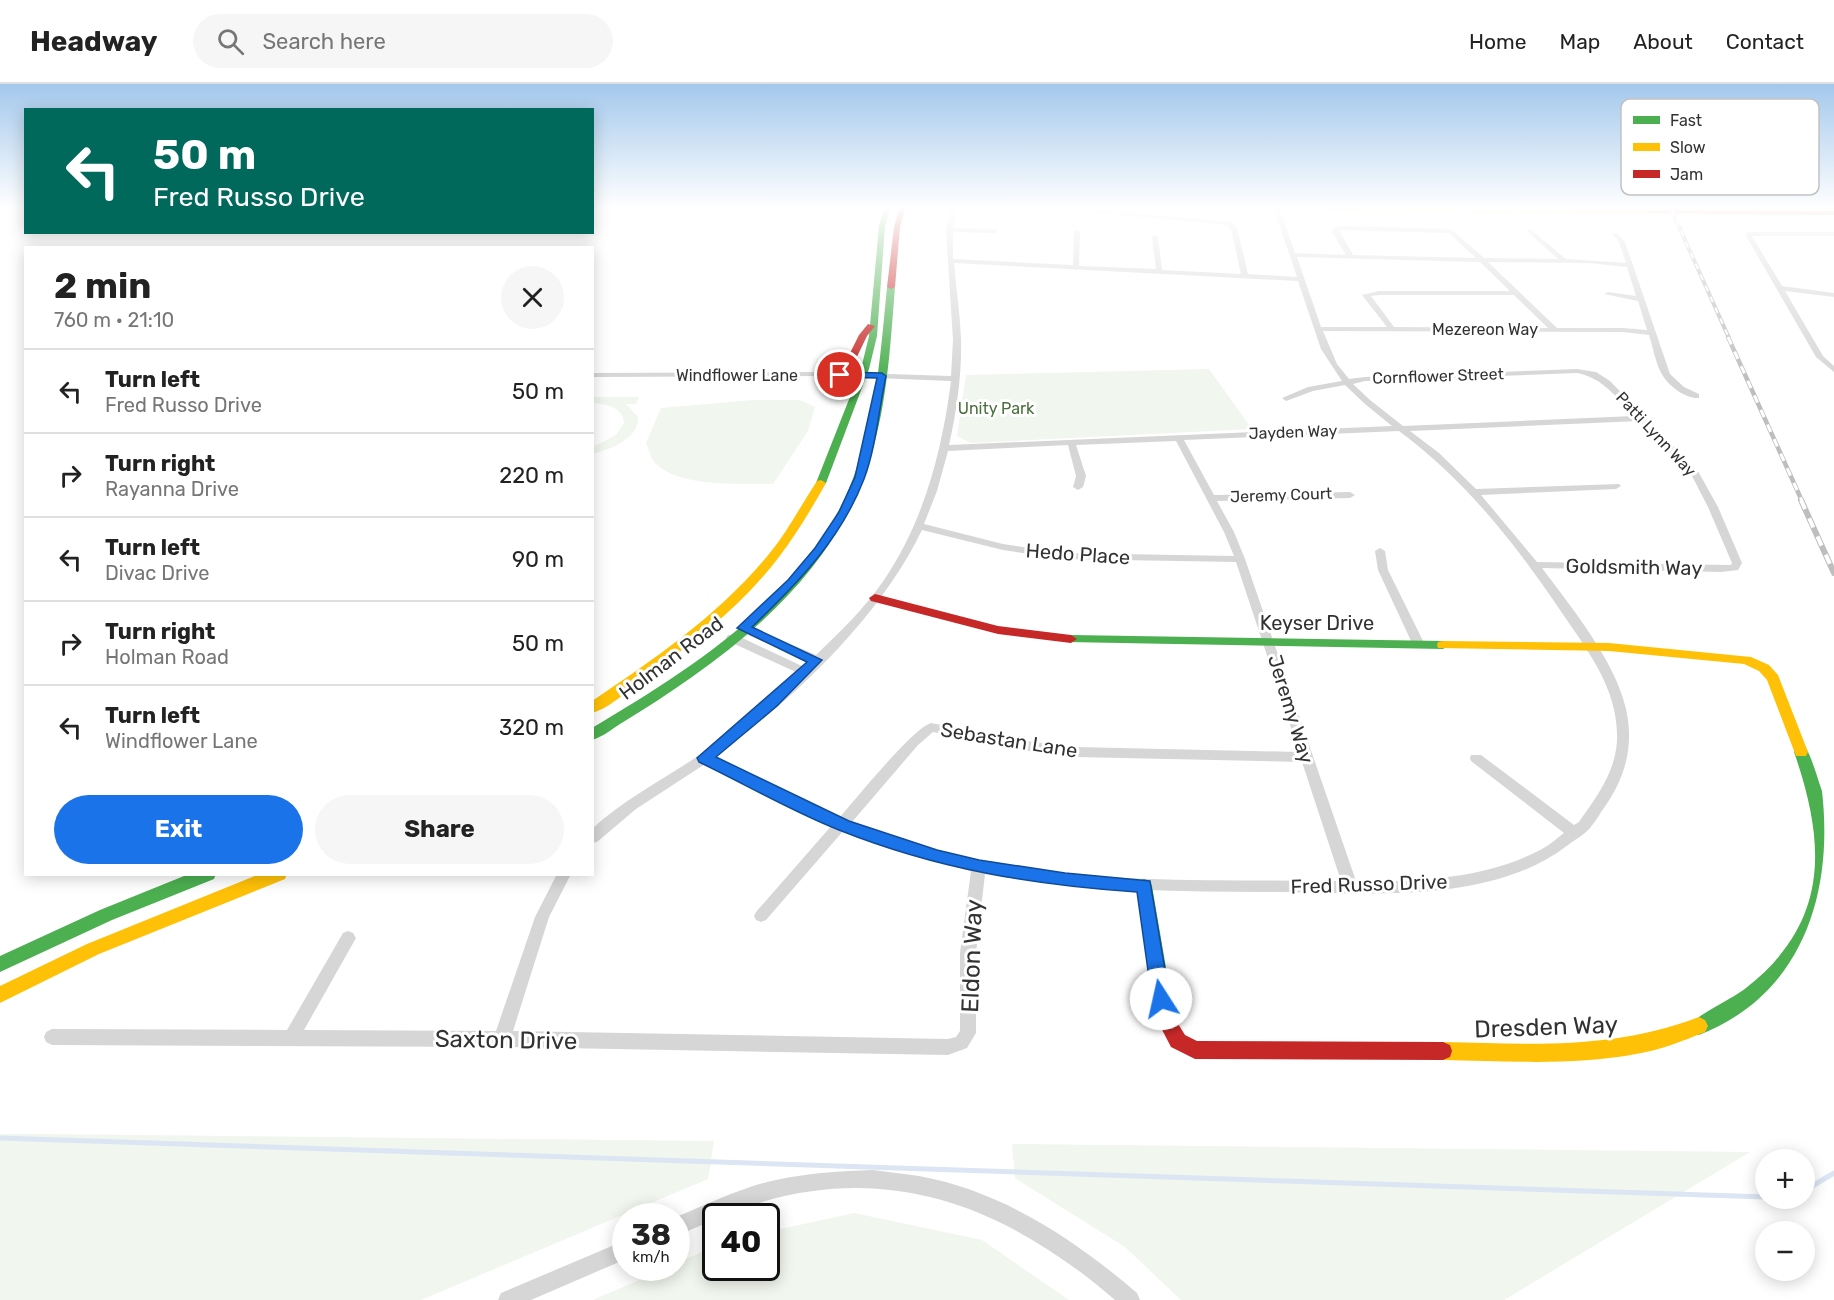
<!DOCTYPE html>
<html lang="en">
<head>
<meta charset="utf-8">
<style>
  :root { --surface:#fff; --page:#f6f6f6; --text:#222; --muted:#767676; --line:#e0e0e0; --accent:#1a73e8 }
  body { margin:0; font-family:Rubik,sans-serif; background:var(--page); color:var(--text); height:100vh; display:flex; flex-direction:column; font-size:22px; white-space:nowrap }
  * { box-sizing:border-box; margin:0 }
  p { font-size:20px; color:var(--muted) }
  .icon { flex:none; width:33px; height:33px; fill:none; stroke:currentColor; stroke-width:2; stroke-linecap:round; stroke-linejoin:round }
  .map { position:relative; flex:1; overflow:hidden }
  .side { position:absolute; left:24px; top:162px; width:570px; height:630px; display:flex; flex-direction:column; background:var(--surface); border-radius:0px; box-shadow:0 3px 15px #0003 }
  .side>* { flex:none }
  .hud { position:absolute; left:24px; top:24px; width:570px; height:126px; border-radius:0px; box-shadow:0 3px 15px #0003; background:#00695c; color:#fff; overflow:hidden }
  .buttons { position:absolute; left:1755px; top:1065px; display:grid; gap:12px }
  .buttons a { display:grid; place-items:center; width:60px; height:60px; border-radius:50%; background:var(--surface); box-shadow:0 3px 15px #0003; font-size:30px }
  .speed { position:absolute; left:612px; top:1119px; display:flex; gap:12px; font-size:30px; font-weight:700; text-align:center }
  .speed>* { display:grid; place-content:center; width:78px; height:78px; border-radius:50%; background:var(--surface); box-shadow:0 3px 15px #0003; line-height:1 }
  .speed small { font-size:15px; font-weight:400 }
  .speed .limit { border:3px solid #111; border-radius:9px; background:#fff; color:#111 }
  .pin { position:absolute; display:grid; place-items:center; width:51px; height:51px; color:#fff; margin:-26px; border:3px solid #fff; border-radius:50%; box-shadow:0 2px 6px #0007 }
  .me { position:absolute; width:66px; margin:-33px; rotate:350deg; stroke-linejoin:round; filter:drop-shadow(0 0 4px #0008) }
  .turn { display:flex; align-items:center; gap:21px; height:126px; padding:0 30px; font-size:27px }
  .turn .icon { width:78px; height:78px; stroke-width:2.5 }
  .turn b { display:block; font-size:42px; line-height:51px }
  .round { display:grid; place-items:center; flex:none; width:63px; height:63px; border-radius:32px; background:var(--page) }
  .headline { display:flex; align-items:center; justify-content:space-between; height:102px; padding:0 30px }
  h1 { font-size:36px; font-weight:700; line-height:45px }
  .cta { display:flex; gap:12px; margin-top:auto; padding:12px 30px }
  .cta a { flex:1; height:69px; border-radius:36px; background:var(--accent); color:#fff; font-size:24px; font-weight:700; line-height:69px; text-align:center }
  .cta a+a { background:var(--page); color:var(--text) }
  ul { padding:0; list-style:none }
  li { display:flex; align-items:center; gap:18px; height:84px; padding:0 30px; border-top:2px solid var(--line) }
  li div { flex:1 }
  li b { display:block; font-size:22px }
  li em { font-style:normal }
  header { display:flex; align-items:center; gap:36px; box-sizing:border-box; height:84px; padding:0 30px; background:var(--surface); border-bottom:2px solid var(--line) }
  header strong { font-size:28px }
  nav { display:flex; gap:33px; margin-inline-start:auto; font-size:21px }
  .search { width:420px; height:54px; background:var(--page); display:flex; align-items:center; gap:15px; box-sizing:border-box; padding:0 21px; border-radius:33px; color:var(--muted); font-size:22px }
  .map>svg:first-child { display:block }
  .green { fill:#f1f6ee }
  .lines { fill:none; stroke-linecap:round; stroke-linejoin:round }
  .stream { stroke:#dce5f3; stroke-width:5 }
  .street { fill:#d6d6d6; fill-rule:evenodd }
  .fast { fill:#4caf50; fill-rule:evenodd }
  .slow { fill:#ffc107; fill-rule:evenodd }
  .jam { fill:#c62828; fill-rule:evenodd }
  .rail-far2-casing { stroke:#bebebe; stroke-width:4 }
  .rail-far1-casing { stroke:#bebebe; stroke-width:4.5 }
  .rail-casing { stroke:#bebebe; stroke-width:6 }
  .rail-far2 { stroke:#fff; stroke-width:2; stroke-dasharray:6; stroke-linecap:butt }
  .rail-far1 { stroke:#fff; stroke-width:3; stroke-dasharray:8; stroke-linecap:butt }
  .rail { stroke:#fff; stroke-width:4; stroke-dasharray:10; stroke-linecap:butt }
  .route { fill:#1a73e8; stroke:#114b97; stroke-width:1.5 }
  .labels { text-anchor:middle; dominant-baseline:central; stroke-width:6; stroke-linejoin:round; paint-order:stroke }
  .far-street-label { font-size:16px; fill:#323232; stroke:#fff }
  .far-park-label { font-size:16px; fill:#4a703d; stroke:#fff }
  .street-label { font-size:20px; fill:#323232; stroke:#fff }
  .near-street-label { font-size:24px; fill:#323232; stroke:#fff }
  .key { fill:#fff; stroke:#c2c2c2; stroke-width:1.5 }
  .key-label { font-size:16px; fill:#323232 }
</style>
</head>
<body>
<header>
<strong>Headway</strong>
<div class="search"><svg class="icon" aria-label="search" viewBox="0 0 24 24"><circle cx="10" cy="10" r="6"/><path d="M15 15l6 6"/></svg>Search here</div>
<nav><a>Home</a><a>Map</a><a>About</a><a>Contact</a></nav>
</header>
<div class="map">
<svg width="1834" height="1216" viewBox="0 0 1834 1216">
  <rect width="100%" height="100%" fill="#fff"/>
  <g class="green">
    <path d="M1209 285 1252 345 971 359 957 352 966 291Z"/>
    <path d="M593 313H639L636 320H626L638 333C639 355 610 365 593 370V363L616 351 624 339C623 323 606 320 593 319Z"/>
    <path d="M753 316H800L815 323 808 347 773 400C740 399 681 404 656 380 651 376 649 365 646 359L661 324Z"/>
    <path d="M0 1050H36L714 1057 708 1095 421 1216H0Z"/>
    <path d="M1012 1060 1750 1068 1504 1216H1181L1125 1163 1015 1094Z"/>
    <path d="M854 1129 982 1156 1069 1216H593L667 1184H676L677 1179 715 1162 716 1184H766L767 1148Z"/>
  </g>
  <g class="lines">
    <g class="stream">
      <path d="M0 1054 1766 1113"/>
      <path d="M1804 1107 1834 1089"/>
    </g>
    <g class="street">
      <path d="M951 125H957L953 144 995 145 998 147 995 149 953 148V175L1073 181 1074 148 1077 146 1080 148 1079 182 1156 185 1152 153 1155 151 1158 153 1162 186 1241 190 1231 145 1227 141 1058 125H1086L1231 138 1237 144 1248 190 1297 193 1274 125H1280L1295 169 1346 171 1332 148 1336 142 1451 145 1484 174 1558 175 1528 148V146L1530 145 1566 175 1626 179 1619 158 1612 150 1617 149 1625 158 1670 290 1684 303 1699 310V314C1686 315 1670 303 1663 292 1656 282 1653 263 1649 251L1623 248 1323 247 1337 280 1349 295 1365 293 1577 285 1596 288 1610 297 1699 389 1718 423 1742 479 1738 486 1721 488 1542 484C1572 524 1615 577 1626 625 1634 660 1626 692 1606 721 1600 729 1596 737 1590 744 1584 751 1576 755 1568 761 1488 823 1361 808 1265 808 1171 808 1078 806 985 790L976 869V949L967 964 948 971 502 963 52 961 46 958 44 953 46 948 52 945 287 946 343 849 348 847 353 849 356 854 304 946 496 947 535 833 557 790H571L549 833 513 947 948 955 956 953 960 947V869L971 787 906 769 844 746 766 836 761 838 756 836 754 832 756 828 832 741 705 680 636 725 597 758 592 759V745C624 715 663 696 698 672 734 647 767 619 798 589L728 557 726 554 728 551H736L804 583 810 578 739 547 737 544 739 541H747L816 571C840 548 865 524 884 496 924 437 942 367 951 297L827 292 592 293V289L827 288 951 292 953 256 946 146ZM1339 146 1449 149 1476 174 1353 171ZM1297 173 1480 178 1510 207H1379L1362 211 1387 243H1321ZM1488 178 1589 179 1627 183 1636 212 1608 208 1604 210 1638 217 1647 246 1623 244H1557ZM954 179 1298 197 1321 265 1342 297 1308 303 1282 314 1286 317 1313 307 1345 301 1365 320 1392 342 949 361C957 326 962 289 961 254 960 229 956 204 954 179ZM1379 211H1514L1548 244 1394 243 1371 212ZM1577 289C1603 294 1616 313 1634 332L1403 342 1370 316 1353 300 1365 297ZM1639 337 1692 392 1708 423 1732 479 1731 481 1537 478 1481 411 1616 405 1621 402 1619 400 1476 405 1439 369 1410 347ZM1399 347C1465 396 1514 458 1560 526 1587 566 1619 605 1617 657 1615 689 1597 712 1579 738L1574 741 1481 671H1471L1470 674 1471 677 1564 749C1557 754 1550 761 1542 765 1486 795 1417 798 1356 797L1245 475 1234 448 1217 417 1350 414 1355 411 1350 408 1214 411 1184 356ZM1176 357 1224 448 1234 472 1062 469 1003 460 924 440 937 407 948 367 1068 361 1076 392 1073 403 1078 406 1083 403 1086 392 1076 361ZM922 446 1003 466 1062 475 1236 478 1299 668 1076 663 1033 658 931 639C913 644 856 715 840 733L714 673C793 616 879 535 922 446ZM933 648 1033 668 1076 673 1302 678 1341 797C1220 795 1097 801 978 777 935 768 893 754 852 738L918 661Z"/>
      <path d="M1748 148H1834V152H1752L1782 202 1834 209V213L1785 207 1823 272 1834 282V288L1816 273 1745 150Z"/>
      <path d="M1380 464 1385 467 1388 486 1424 559 1422 562H1414L1412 559 1378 486 1375 467Z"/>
      <path d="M873 1086C888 1088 904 1090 919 1092 1002 1107 1074 1155 1137 1209L1140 1216H1115C998 1115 871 1071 722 1132H716V1135L676 1152V1133C709 1120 742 1103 776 1096 808 1089 840 1087 873 1086Z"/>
      <path d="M626 1156V1175L531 1216H498L501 1209Z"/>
    </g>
    <g class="fast">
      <path d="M884 125H890L885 142 877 252 869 285 826 399 821 402 816 399 861 285 869 252 879 142Z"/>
      <path d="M891 201 895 203C890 265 887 328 866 387 836 474 766 541 692 593 669 609 645 625 620 640 611 646 602 653 592 656V644C696 582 815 507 856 386 877 327 881 264 887 203Z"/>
      <path d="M1071 551 1443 557 1449 561 1443 565 1066 558 1065 555Z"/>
      <path d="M1801 663 1806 664C1813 677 1817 693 1822 707 1834 812 1801 911 1699 951L1693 948 1690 942C1694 932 1734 914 1746 904 1830 838 1826 760 1794 668L1796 664Z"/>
      <path d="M189 790H216L214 795 112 836 0 888V872L100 826Z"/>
      <path d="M1144 795 1150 797 1152 802 1175 936 1172 942 1166 944 1160 942 1157 936 1136 802 1138 797Z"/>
    </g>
    <g class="slow">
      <path d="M1326 125 1648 126 1651 128 1648 130 1329 127Z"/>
      <path d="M821 396 826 399C812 424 797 449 779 473 742 522 692 560 642 596 628 606 610 624 592 629V617C656 574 720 530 769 470 788 447 801 421 817 397Z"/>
      <path d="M1443 557 1609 559 1751 573 1769 581 1778 591 1808 668 1806 672H1796L1767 596 1759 587 1744 580 1609 567 1438 564 1437 561 1438 558Z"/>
      <path d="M260 790H287L285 795 99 870 0 919V902L87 860Z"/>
      <path d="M1699 933 1705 936 1708 942 1705 948C1683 957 1660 966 1636 970 1572 982 1507 977 1443 976L1436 973 1434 967 1436 961 1443 958C1533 960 1612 966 1699 933Z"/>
    </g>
    <g class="jam">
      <path d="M899 125H905L900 143 895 203 891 205 887 203 894 143Z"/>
      <path d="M1648 126 1834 127V131L1646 129Z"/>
      <path d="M868 240 875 242 867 252 851 285 824 292V288L844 281 859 251Z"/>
      <path d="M875 510 998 542 1071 551 1077 555 1071 559 998 550 871 517 869 514Z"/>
      <path d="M1166 928 1172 930 1185 951 1197 957 1443 958 1450 961 1452 967 1450 973 1443 976 1195 975 1171 963 1157 936 1160 930Z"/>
    </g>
    <defs>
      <path id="rail-far2" d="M1671 125 1729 254"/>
      <path id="rail-far1" d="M1728 253 1802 417"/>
      <path id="rail" d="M1801 416 1834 489"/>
    </defs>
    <use href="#rail-far2" class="rail-far2-casing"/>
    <use href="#rail-far1" class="rail-far1-casing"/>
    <use href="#rail" class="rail-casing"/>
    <use href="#rail-far2" class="rail-far2"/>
    <use href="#rail-far1" class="rail-far1"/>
    <use href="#rail" class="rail"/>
  </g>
  <linearGradient id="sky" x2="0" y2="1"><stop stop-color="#a3c8ec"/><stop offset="0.42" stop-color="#fff"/><stop offset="1" stop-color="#fff" stop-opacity="0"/></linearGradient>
  <rect width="1834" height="295" fill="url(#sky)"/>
  <path class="route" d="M840 288 882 289 886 292C879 325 876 363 864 395 841 455 798 499 752 543L822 576 777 622 716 673 849 737 937 766 979 776 1065 789 1150 797 1170 915 1168 920 1161 923 1155 920 1152 915 1137 808C1032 801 937 785 839 746 791 727 745 700 699 678L697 674 807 578 737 544 788 496 815 464 839 428 855 393 877 294 837 293 836 291Z"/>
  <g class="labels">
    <g class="far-street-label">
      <text x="1485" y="245">Mezereon Way</text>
      <text x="737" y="291">Windflower Lane</text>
      <text transform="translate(1438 292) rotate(-2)">Cornflower Street</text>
      <text transform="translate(1293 348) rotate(-2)">Jayden Way</text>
      <text transform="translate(1656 350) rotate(47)">Patti Lynn Way</text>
      <text transform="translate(1281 411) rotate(-2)">Jeremy Court</text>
    </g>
    <g class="far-park-label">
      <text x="996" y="324">Unity Park</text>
    </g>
    <g class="street-label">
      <text transform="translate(1078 470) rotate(4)">Hedo Place</text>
      <text transform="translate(1634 483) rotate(1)">Goldsmith Way</text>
      <text x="1317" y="539">Keyser Drive</text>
      <text transform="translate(671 574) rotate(-37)">Holman Road</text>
      <text transform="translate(1291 625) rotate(73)">Jeremy Way</text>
      <text transform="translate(1009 656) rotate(9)">Sebastan Lane</text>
      <text transform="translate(1369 800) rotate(-2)">Fred Russo Drive</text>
    </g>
    <g class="near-street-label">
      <text transform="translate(972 872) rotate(-88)">Eldon Way</text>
      <text transform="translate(1546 943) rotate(-2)">Dresden Way</text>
      <text transform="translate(506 956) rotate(1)">Saxton Drive</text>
    </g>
  </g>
  <rect x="1621" y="15" width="198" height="96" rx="9" class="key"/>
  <rect x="1633" y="32" width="27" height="8" fill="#4caf50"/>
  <rect x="1633" y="59" width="27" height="8" fill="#ffc107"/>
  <rect x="1633" y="86" width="27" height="8" fill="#c62828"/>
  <g class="key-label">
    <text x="1670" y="42">Fast</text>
    <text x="1670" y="69">Slow</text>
    <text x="1670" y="96">Jam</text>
  </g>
</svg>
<div class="buttons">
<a>+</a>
<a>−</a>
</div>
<div class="speed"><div>38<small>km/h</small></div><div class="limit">40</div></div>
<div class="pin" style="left:840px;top:291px;background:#d93025"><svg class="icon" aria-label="arrive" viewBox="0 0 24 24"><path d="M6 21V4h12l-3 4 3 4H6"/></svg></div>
<svg class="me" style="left:1161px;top:915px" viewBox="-20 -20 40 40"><circle r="19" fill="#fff"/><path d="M0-13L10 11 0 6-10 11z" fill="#1a73e8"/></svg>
<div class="hud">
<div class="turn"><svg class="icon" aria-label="left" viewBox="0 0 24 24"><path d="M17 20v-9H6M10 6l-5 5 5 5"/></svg><div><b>50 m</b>Fred Russo Drive</div></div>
</div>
<section class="side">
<div class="headline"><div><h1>2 min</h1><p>760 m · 21:10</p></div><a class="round"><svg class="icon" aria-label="close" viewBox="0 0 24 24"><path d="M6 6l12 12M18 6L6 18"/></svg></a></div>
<ul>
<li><svg class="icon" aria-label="left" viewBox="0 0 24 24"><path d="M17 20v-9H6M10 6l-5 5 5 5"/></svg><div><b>Turn left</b><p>Fred Russo Drive</p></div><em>50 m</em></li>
<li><svg class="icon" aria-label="right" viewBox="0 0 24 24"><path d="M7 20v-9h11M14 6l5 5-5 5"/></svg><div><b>Turn right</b><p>Rayanna Drive</p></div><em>220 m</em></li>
<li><svg class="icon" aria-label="left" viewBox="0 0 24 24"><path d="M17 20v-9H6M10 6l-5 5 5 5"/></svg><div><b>Turn left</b><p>Divac Drive</p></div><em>90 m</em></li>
<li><svg class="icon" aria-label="right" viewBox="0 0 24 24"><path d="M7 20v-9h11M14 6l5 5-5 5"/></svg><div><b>Turn right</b><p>Holman Road</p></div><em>50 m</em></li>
<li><svg class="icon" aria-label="left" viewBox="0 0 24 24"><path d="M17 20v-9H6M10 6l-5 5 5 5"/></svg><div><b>Turn left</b><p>Windflower Lane</p></div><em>320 m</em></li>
</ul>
<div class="cta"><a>Exit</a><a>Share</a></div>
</section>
</div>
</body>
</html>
